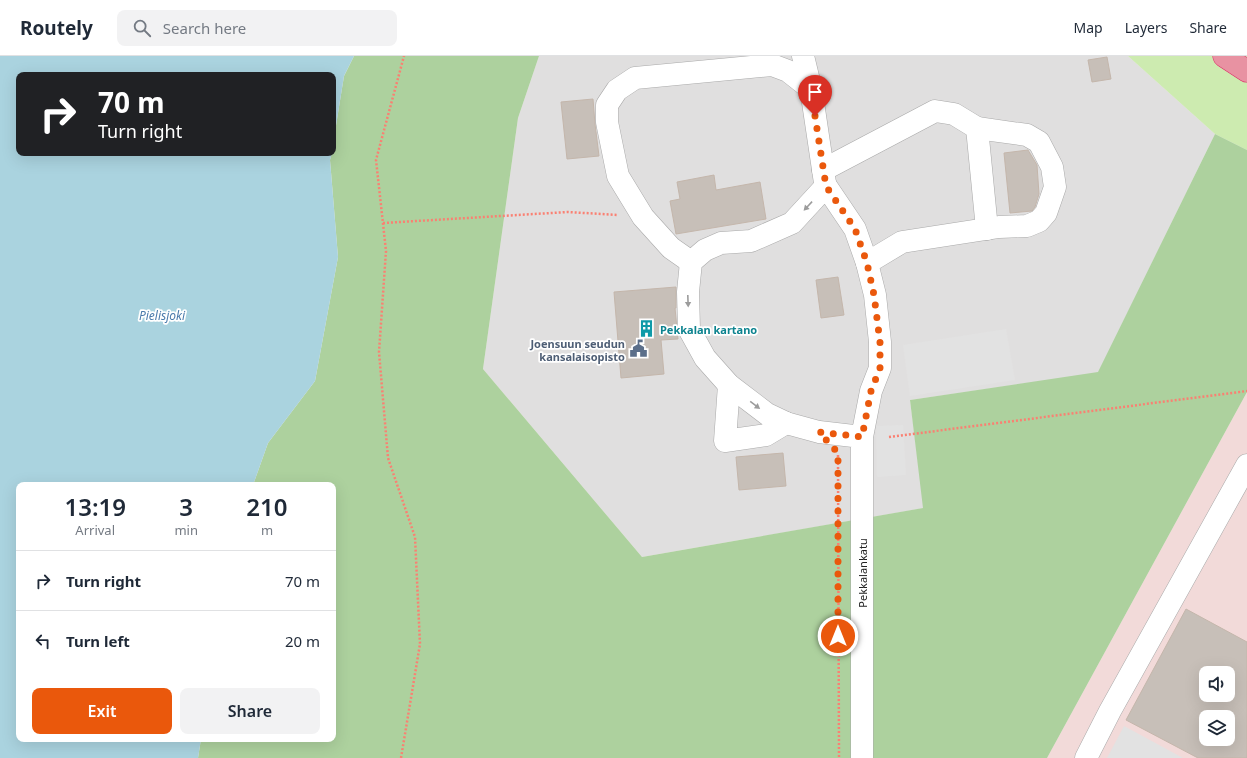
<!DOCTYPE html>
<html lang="en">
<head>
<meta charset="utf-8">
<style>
  :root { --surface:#fff; --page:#f2f2f3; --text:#1f2937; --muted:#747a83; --line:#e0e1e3; --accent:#ea580c }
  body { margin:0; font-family:"Noto Sans",sans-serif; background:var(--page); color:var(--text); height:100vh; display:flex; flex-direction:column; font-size:15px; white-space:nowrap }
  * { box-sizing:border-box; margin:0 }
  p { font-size:13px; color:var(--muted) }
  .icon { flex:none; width:22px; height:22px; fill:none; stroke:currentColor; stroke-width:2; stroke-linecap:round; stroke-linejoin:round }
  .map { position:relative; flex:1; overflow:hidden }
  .sheet { position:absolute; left:16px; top:426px; width:320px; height:260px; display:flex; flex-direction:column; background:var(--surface); border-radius:8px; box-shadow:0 4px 16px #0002 }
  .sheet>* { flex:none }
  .guide { position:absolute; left:16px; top:16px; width:320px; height:84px; border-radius:8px; box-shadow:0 4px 16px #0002; background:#202124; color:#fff; overflow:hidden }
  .controls { position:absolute; left:1199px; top:610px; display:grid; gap:8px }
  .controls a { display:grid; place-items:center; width:36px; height:36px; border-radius:8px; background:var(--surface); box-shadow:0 4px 16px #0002; font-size:20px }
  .pin { position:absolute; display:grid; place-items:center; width:34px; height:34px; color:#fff; margin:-41px -17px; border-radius:50% 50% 50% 0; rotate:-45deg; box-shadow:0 0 4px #0007 }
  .pin .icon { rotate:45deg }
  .me { position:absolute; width:44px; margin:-22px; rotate:0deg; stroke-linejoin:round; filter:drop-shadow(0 0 3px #0008) }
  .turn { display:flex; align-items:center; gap:14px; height:84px; padding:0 16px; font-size:18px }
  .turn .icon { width:52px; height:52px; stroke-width:2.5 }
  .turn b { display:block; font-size:28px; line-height:34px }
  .eta { display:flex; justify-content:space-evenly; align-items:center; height:68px; text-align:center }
  .eta b { font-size:24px; font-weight:600; line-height:28px }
  .button { display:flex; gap:8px; margin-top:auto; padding:8px 16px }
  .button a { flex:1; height:46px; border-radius:8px; background:var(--accent); color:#fff; font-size:16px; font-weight:600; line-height:46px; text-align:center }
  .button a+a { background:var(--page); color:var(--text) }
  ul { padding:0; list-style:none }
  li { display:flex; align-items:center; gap:12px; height:60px; padding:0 16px; border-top:1px solid var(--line) }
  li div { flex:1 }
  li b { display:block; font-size:15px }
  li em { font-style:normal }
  header { display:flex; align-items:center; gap:24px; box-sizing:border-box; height:56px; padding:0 20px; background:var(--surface); border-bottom:1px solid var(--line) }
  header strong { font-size:19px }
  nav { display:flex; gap:22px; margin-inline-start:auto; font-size:14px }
  .search { width:280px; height:36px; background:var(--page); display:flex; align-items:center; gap:10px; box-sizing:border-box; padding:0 14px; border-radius:8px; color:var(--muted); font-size:15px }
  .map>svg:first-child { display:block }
  .residential { fill:#e0dfdf }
  .commercial { fill:#f2dad9; fill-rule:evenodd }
  .grass { fill:#cdebb0 }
  .forest { fill:#add19e }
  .parking { fill:#e2e2e2 }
  .water { fill:#aad3df }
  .building { fill:#c7bfb8; stroke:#c4b6ab; fill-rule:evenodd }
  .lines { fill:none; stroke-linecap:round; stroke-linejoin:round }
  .minor-casing { stroke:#a9a9a9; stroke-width:23 }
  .highway-casing { stroke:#dc2a67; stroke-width:23 }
  .path { stroke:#fa8072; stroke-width:2.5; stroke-dasharray:2 2; stroke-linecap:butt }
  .minor { stroke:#fff; stroke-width:22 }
  .highway { stroke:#e892a2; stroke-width:22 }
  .oneway { fill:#9c9c9c }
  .route { stroke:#ea580c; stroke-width:7; stroke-dasharray:0 12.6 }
  .labels { text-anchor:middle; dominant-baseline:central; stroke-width:3.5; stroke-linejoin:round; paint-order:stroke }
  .culture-label { font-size:11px; font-weight:bold; fill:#0d838f; stroke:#fff; text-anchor:start }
  .service-label { font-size:11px; font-weight:bold; fill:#4e5e75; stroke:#fff; text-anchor:end }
  .street-label { font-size:11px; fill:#222; stroke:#fff }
  .water-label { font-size:12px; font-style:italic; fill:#4a7aab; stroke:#fff }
</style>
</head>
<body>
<header>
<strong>Routely</strong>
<div class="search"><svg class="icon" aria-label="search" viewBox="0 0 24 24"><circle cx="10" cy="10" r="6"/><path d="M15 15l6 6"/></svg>Search here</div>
<nav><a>Map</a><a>Layers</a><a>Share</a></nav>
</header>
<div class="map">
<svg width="1247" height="702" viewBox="0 0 1247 702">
  <rect width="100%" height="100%" fill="#f2efe9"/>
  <path class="residential" d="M539 0H1128L1215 78 1098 317 910 344 924 452 642 501 483 313 518 62Z"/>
  <path class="commercial" d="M1247 336V702H1047ZM1206 617H1228V639H1206ZM1206 661H1228V683H1206Z"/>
  <path class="grass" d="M1128 0H1247V94L1215 78Z"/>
  <path class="forest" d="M354 0H539L518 62 483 313 642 501 923 452 910 344 1098 316 1215 78 1247 94V336L1047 702H198L201 683H333V429H253L268 387 315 325 338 201 330 104 332 97H333V88L344 20Z"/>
  <g class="parking">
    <path d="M1006 273 1015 324 910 340 903 289Z"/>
    <path d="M903 369 906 419 877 421 876 370Z"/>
    <path d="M1124 670 1183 702H1107Z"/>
  </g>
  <path class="water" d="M0 0H354L344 20 333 88V19H19V97H332L330 104 338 201 315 325 268 387 253 429H19V683H201L198 702H0Z"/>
  <g class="building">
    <path d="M1107 1 1111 23 1092 26 1088 4Z"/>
    <path d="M593 43 595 68 599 100 567 103 561 46Z"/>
    <path d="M1028 94 1037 109 1039 138 1035 151 1032 155 1010 157 1004 97Z"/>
    <path d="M714 119 716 134 760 126 766 163 676 178 670 145 680 143 677 126Z"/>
    <path d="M838 221 844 259 821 262 816 224Z"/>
    <path d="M676 231V252H675L678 283 661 284 664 318 621 322 614 236Z"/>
    <path d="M783 397 786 430 739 434 736 401Z"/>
    <path d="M1186 553 1247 586V702H1198L1126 664ZM1206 617H1228V639H1206ZM1206 661H1228V683H1206Z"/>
  </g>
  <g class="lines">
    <defs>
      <g id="minor">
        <path d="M803 0 811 33 825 127"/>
        <path d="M823 114 935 55 954 58 977 72 987 173"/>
        <path d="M691 206 671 192 643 161 618 120 607 66V49L617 34 635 22 772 9 788 15 811 33"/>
        <path d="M867 207 902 186 999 171 1027 170 1039 165 1046 157 1055 131 1052 111 1039 86 1027 79 977 72"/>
        <path d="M729 329 725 385 766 379 786 367"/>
        <path d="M862 381 819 376 786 367 767 358 729 329 705 302 689 273 688 236 691 206 705 194 721 187 751 185 792 167 826 130 855 173 867 207 875 239 880 286V312L871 335 862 381V702"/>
        <path d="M1086 702 1110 655 1247 409"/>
      </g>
      <path id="highway" d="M1224 0 1247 15"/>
    </defs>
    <use href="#minor" class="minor-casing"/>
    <use href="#highway" class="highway-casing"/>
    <g class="path">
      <path d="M383 167 568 156 618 159"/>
      <path d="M889 381 1247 335"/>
      <path d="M838 399 839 702"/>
      <path d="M401 702 420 588 415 481 388 402 379 296 386 195 376 104 404 0"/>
    </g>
    <use href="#minor" class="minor"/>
    <use href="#highway" class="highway"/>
  </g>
  <defs><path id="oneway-solid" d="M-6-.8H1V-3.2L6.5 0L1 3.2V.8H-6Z"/></defs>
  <g class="oneway">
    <use href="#oneway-solid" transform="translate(808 150) rotate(133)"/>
    <use href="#oneway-solid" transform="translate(688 245) rotate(88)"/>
    <use href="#oneway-solid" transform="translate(755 349) rotate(37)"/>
  </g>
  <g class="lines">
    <path class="route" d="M815 60 826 130 855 173 867 207 874 239 880 286V312L871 335 862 381 819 376 838 397V580"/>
  </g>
  <defs>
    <symbol id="building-bare" viewBox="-9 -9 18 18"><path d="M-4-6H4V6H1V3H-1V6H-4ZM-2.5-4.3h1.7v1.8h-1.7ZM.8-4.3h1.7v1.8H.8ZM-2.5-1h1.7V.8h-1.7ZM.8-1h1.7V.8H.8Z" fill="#0f9aa8" stroke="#fff" stroke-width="2.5" paint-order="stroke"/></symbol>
    <symbol id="civic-bare" viewBox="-9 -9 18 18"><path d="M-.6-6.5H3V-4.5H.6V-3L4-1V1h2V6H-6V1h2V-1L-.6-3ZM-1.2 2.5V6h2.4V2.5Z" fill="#5c6f8a" stroke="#fff" stroke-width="2.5" paint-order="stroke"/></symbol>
  </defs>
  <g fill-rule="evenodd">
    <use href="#building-bare" x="634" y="260" width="25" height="25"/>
    <use href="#civic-bare" x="626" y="280" width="25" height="25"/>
  </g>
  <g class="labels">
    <g class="culture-label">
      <text x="660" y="273">Pekkalan kartano</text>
    </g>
    <g class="service-label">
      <text x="625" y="287">Joensuun seudun<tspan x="625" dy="13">kansalaisopisto</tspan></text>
    </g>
    <g class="street-label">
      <text transform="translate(862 517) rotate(-90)">Pekkalankatu</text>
    </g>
    <g class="water-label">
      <text x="162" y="259">Pielisjoki</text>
    </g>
  </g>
</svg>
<div class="controls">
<a><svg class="icon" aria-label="sound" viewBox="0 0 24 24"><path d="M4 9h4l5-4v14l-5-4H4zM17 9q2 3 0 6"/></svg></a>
<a><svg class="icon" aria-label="layers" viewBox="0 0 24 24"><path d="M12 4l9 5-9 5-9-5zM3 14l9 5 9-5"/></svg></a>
</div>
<div class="pin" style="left:815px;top:60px;background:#d93025"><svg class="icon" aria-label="arrive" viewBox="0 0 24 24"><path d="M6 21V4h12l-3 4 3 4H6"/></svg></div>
<svg class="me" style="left:838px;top:580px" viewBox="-20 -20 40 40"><circle r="17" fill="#ea580c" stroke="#fff" stroke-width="3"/><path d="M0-11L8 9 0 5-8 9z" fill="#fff"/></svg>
<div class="guide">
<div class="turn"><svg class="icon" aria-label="right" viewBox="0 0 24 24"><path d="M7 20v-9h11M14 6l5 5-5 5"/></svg><div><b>70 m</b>Turn right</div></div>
</div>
<section class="sheet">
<div class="eta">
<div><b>13:19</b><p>Arrival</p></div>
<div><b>3</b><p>min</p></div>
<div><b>210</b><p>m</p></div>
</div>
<ul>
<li><svg class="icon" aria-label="right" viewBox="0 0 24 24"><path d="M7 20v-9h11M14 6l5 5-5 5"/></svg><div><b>Turn right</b></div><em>70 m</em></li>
<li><svg class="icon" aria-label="left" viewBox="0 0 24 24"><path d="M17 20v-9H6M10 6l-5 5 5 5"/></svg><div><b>Turn left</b></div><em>20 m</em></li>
</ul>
<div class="button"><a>Exit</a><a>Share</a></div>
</section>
</div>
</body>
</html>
